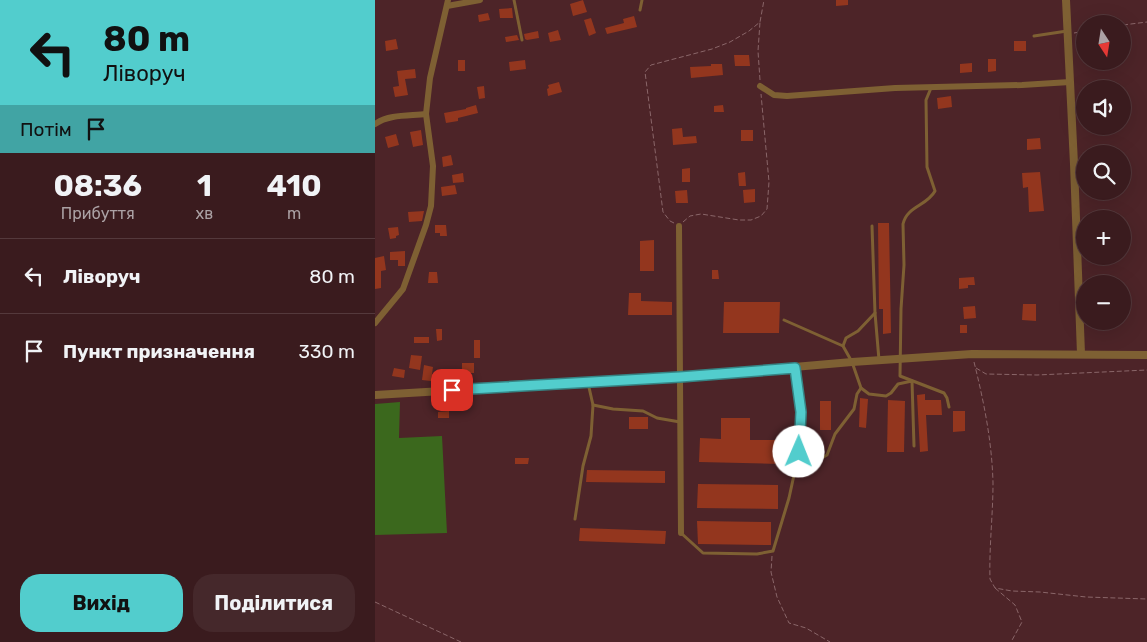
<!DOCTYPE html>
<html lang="uk">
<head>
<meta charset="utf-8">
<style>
  :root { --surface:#3a1b1e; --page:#45282b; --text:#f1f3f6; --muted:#aba1a4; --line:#54393c; --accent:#52cdcd }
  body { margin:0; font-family:Rubik,sans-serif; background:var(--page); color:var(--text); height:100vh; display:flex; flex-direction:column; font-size:19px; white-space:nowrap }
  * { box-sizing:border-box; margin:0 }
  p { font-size:16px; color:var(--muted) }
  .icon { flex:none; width:28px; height:28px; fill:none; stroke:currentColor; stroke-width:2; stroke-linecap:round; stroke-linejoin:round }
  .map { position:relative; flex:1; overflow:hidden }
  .side { display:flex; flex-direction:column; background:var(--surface); width:375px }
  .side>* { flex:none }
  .hud { background:#52cdcd; color:#111; overflow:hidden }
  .needle { width:32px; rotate:168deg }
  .fabs { position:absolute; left:701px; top:15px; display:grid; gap:10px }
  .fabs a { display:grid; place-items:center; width:55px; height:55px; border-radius:50%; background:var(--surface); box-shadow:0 5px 20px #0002,0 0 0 1px var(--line); font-size:25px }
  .pin { position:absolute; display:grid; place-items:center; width:42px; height:42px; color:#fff; margin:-21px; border-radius:10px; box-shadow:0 2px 8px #0006 }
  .me { position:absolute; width:55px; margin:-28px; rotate:1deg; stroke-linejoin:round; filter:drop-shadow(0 0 4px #0008) }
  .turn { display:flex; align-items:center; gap:18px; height:105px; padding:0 20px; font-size:22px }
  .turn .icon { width:65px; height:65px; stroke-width:2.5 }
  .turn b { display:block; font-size:35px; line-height:42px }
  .then { display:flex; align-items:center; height:48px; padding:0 20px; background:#0003; gap:10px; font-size:19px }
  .eta { display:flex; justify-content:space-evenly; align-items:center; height:85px; text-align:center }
  .eta b { font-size:30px; font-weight:700; line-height:35px }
  .cta { display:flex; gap:10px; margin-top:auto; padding:10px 20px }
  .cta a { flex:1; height:58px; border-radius:20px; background:var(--accent); color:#111; font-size:20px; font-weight:700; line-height:58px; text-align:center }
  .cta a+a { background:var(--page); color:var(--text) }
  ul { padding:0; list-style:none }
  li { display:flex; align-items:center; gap:15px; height:75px; padding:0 20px; border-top:1px solid var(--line) }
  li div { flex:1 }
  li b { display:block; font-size:19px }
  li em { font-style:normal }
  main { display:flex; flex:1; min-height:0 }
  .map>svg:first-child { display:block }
  .green { fill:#3b681d }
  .building { fill:#93361e }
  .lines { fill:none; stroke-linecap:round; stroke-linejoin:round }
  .path { stroke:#8a6669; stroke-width:1; stroke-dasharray:5 2.5; stroke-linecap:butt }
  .service { stroke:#7e6033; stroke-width:3 }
  .minor { stroke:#7e6033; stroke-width:6 }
  .tertiary { stroke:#7e6033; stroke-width:8 }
  .route-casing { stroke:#358585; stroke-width:12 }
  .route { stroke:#52cdcd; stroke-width:9 }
</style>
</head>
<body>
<main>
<section class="side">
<div class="hud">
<div class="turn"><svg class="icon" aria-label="left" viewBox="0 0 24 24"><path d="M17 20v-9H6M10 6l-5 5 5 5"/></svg><div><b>80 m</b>Ліворуч</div></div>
<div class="then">Потім<svg class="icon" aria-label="arrive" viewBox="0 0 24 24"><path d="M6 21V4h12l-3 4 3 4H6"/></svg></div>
</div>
<div class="eta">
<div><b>08:36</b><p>Прибуття</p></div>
<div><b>1</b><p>хв</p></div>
<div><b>410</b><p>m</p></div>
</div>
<ul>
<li><svg class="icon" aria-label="left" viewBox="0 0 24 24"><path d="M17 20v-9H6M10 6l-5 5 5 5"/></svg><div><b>Ліворуч</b></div><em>80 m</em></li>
<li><svg class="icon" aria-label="arrive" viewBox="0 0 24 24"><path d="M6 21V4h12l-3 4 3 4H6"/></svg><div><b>Пункт призначення</b></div><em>330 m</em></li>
</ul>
<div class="cta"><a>Вихід</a><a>Поділитися</a></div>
</section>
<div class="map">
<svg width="772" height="642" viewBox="0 0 772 642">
  <rect width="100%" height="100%" fill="#4d2428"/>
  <path class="green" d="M25 402 24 438 67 436 72 533 0 535V404Z"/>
  <g class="building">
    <path d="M208 0 212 12 198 16 195 4Z"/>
    <path d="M461 0H473V5L461 6Z"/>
    <path d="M137 8 138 18H125L124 9Z"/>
    <path d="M113 13 115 20 104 22 103 15Z"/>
    <path d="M259 16 262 27 232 34 230 28 249 23 248 19Z"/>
    <path d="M216 18 221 33 214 36 209 20Z"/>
    <path d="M183 30 186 40 175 42 173 33Z"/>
    <path d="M163 31 164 38 152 40 150 39 149 34Z"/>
    <path d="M142 35 144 40 131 42 130 37Z"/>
    <path d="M21 39 23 49 11 51 10 41Z"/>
    <rect x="639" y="41" width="12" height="10"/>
    <path d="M359 55H374L375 66H360Z"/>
    <path d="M613 59H621V71L613 72Z"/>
    <rect x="83" y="60" width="7" height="11"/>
    <path d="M150 60 151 69 135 71 134 62Z"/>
    <path d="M597 63V72L585 73V64Z"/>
    <path d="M336 64H347L348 75 316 78 315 67 336 66Z"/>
    <path d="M40 69 41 78 30 79 33 95 20 97 18 87 24 86 22 71Z"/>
    <path d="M184 82 187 92 173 96 172 89 174 88 173 85Z"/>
    <path d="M109 86 110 98 104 99 102 87Z"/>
    <path d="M576 96 577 107 563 109 562 98Z"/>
    <path d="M101 105 103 113 83 118V121L71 123 69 113 91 109V108Z"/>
    <path d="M348 105 349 112H339V106Z"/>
    <path d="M307 128 308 137 321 136 322 143 298 145 297 129Z"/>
    <path d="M46 130 48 145 38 147 35 132Z"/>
    <rect x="366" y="130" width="12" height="11"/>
    <path d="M21 134 24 145 13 148 10 137Z"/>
    <path d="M665 138 666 149 652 150V139Z"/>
    <path d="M76 155 78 165 68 167 67 157Z"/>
    <path d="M315 168V182H307V169Z"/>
    <path d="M370 172 371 186H364L363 173Z"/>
    <path d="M665 172 669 211 654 212 653 187 648 188 647 173Z"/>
    <path d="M88 173 89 182 78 183 77 175Z"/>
    <path d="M80 185 82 194 67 196 66 187Z"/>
    <path d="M380 189V202L369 203 368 190Z"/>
    <path d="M312 190 313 203H301L300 191Z"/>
    <path d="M49 211 47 221 34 222 33 212Z"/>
    <path d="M503 223H514L516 333 508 334V309H504Z"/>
    <path d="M60 225H71L72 236H65V233H60Z"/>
    <path d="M23 227 24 235 21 236V238L15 239 13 228Z"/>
    <path d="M279 240V271H265V241Z"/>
    <path d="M30 251V266H23V260H15V252Z"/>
    <path d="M9 256 11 270 6 271V288L0 289V258Z"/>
    <path d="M337 270H343L344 279H337Z"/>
    <path d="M54 272H62L63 283H53Z"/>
    <path d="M599 277 600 285H593V288L584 289V278Z"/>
    <path d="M254 293H266V301L297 302V315H253Z"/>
    <path d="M349 302H405L404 333H348Z"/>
    <path d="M648 304H661V321L647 320Z"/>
    <path d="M600 306 601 318 589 319 588 307Z"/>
    <rect x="585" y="325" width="7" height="8"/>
    <path d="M61 329H67V340L62 341Z"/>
    <rect x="39" y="337" width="15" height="6"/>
    <rect x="99" y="340" width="6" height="18"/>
    <path d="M36 355 47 356 45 370 34 368Z"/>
    <rect x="87" y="363" width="12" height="10"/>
    <path d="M49 365 58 367 56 381 47 380Z"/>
    <path d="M19 368 30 370 29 378 17 376Z"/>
    <path d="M550 394V400H566L567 415H551L553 451 545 452 542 395Z"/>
    <path d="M485 398 493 399 491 428 484 427Z"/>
    <path d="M513 400 530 401 529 452H512Z"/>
    <rect x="445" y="401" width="11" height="29"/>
    <path d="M74 411V418H63V412Z"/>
    <path d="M578 411H590V431L578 432Z"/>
    <rect x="254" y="417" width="19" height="12"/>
    <path d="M346 418H375V440H406L405 464 324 462 325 438 346 439Z"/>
    <path d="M439 440H445L446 450H439Z"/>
    <path d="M140 458H154L153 464H140Z"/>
    <path d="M212 470 290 471V483L211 482Z"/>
    <path d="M323 484 403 485V509L322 508Z"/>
    <path d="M322 521 396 522V545L323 544Z"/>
    <path d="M205 528 291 531 290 544 204 541Z"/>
  </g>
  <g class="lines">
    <g class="path">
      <path d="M748 25 772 22"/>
      <path d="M699 33 710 31"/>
      <path d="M385 80 383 51 385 22"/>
      <path d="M308 222 315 216 326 214 364 220H376L386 216 392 209 394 182 386 94"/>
      <path d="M299 223 295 221 288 212 270 72 276 65 337 49 355 42 374 31 385 22 389 0"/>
      <path d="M599 362C609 402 617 442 618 483 618 515 614 547 615 579L620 588 637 591 665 592 711 597 772 599"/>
      <path d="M601 368 611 374 662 375 772 370"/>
      <path d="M397 556 396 572 402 597 414 623 431 628 455 642"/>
      <path d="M620 588 640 605 647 622 636 642"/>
      <path d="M0 602 86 642"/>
    </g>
    <g class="service">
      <path d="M139 0 147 40"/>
      <path d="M265 10 267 0"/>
      <path d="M659 36 692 31"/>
      <path d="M556 88 551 100 552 167 560 191C552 206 532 206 528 224L529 265 526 309 525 376 569 393 572 398 574 407"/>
      <path d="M497 226 500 313 504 360"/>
      <path d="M409 320 468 346 477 362 486 388 482 394 479 409 460 434 452 455 445 459 435 460 424 452 426 412 420 369"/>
      <path d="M468 346 471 338 483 331 500 313"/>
      <path d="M486 388 494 394 511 396 516 393 523 384 537 381 539 446"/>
      <path d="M218 405 238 409 268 411 282 418 305 422"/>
      <path d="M200 519 208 466 216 436 218 405 213 383"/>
      <path d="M306 533 328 553 382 554 398 551 414 498 424 452"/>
    </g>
    <g class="minor">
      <path d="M72 6 105 0"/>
      <path d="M385 86 399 95 412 96 520 88 647 85 695 82"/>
      <path d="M0 124C14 114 35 116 51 114"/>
      <path d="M304 226 306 533"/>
      <path d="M0 323 28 289 51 225 56 206 58 166 51 114 55 78 73 0"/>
    </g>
    <g class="tertiary">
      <path d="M691 0 699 164 706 354"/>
      <path d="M0 395 305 377 477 362 597 354 772 355"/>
    </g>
  </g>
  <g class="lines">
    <defs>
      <path id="route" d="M77 390 305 377 420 368 426 412 424 452"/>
    </defs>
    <use href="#route" class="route-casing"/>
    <use href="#route" class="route"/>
  </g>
</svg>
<div class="fabs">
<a><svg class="needle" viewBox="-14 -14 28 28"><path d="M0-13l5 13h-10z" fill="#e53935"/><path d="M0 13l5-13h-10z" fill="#aba1a4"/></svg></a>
<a><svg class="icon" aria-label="sound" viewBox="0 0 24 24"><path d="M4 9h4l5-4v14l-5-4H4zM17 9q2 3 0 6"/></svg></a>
<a><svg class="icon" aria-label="search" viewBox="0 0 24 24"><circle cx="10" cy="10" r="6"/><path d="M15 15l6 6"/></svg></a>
<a>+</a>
<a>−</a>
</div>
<div class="pin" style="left:77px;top:390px;background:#d93025"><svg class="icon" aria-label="arrive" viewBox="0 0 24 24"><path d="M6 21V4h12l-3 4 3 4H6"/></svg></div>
<svg class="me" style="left:424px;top:452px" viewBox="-20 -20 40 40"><circle r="19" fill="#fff"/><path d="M0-13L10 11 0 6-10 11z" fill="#52cdcd"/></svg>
</div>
</main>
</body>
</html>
